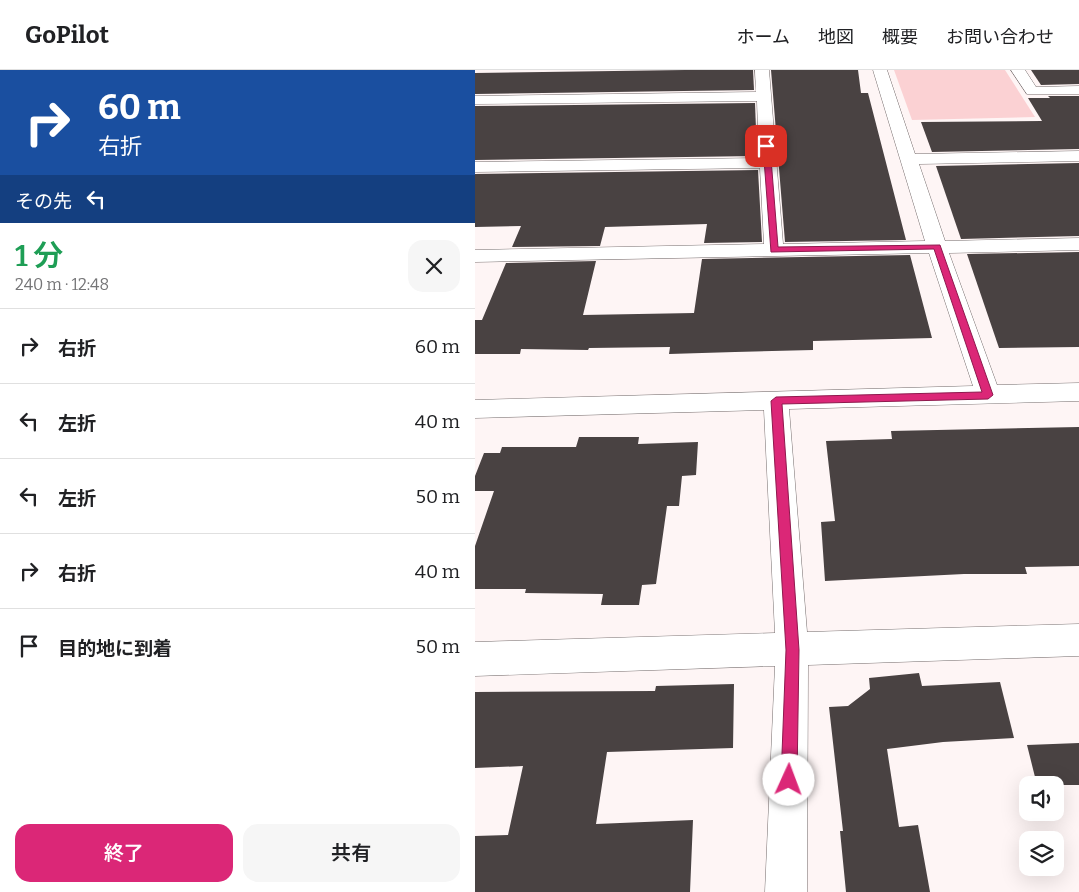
<!DOCTYPE html>
<html lang="ja">
<head>
<meta charset="utf-8">
<style>
  :root { --surface:#fff; --page:#f6f6f6; --text:#202124; --muted:#757577; --line:#e0e0e0; --accent:#db2777 }
  body { margin:0; font-family:Bitter,"Noto Sans JP",serif; background:var(--page); color:var(--text); height:100vh; display:flex; flex-direction:column; font-size:19px; white-space:nowrap }
  * { box-sizing:border-box; margin:0 }
  p { font-size:16px; color:var(--muted) }
  .icon { flex:none; width:28px; height:28px; fill:none; stroke:currentColor; stroke-width:2; stroke-linecap:round; stroke-linejoin:round }
  .map { position:relative; flex:1; overflow:hidden }
  .drawer { display:flex; flex-direction:column; background:var(--surface); width:475px }
  .drawer>* { flex:none }
  .top-card { background:#1a4fa0; color:#fff; overflow:hidden }
  .controls { position:absolute; left:544px; top:706px; display:grid; gap:10px }
  .controls a { display:grid; place-items:center; width:45px; height:45px; border-radius:10px; background:var(--surface); box-shadow:0 5px 20px #0002; font-size:25px }
  .pin { position:absolute; display:grid; place-items:center; width:42px; height:42px; color:#fff; margin:-21px; border-radius:10px; box-shadow:0 2px 8px #0006 }
  .me { position:absolute; width:55px; margin:-28px; rotate:2deg; stroke-linejoin:round; filter:drop-shadow(0 0 4px #0008) }
  .turn { display:flex; align-items:center; gap:18px; height:105px; padding:0 15px; font-size:22px }
  .turn .icon { width:65px; height:65px; stroke-width:2.5 }
  .turn b { display:block; font-size:35px; line-height:42px }
  .then { display:flex; align-items:center; height:48px; padding:0 15px; background:#0003; gap:10px; font-size:19px }
  .round { display:grid; place-items:center; flex:none; width:52px; height:52px; border-radius:15px; background:var(--page) }
  .summary { display:flex; align-items:center; justify-content:space-between; height:85px; padding:0 15px }
  h1 { font-size:30px; font-weight:600; line-height:38px; color:#1e9e55 }
  .primary-button { display:flex; gap:10px; margin-top:auto; padding:10px 15px }
  .primary-button a { flex:1; height:58px; border-radius:15px; background:var(--accent); color:#fff; font-size:20px; font-weight:600; line-height:58px; text-align:center }
  .primary-button a+a { background:var(--page); color:var(--text) }
  ul { padding:0; list-style:none }
  li { display:flex; align-items:center; gap:15px; height:75px; padding:0 15px; border-top:1px solid var(--line) }
  li div { flex:1 }
  li b { display:block; font-size:19px }
  li em { font-style:normal }
  header { display:flex; align-items:center; gap:30px; box-sizing:border-box; height:70px; padding:0 25px; background:var(--surface); border-bottom:1px solid var(--line) }
  header strong { font-size:24px }
  nav { display:flex; gap:28px; margin-inline-start:auto; font-size:18px }
  main { display:flex; flex:1; min-height:0 }
  .map>svg:first-child { display:block }
  .green { fill:#fbd1d3 }
  .building { fill:#494242 }
  .lines { fill:none; stroke-linecap:round; stroke-linejoin:round }
  .minor-casing { stroke:#766e6e; stroke-width:1 }
  .minor { fill:#fff; fill-rule:evenodd }
  .route { fill:#db2777; stroke:#8e194d }
</style>
</head>
<body>
<header>
<strong>GoPilot</strong>
<nav><a>ホーム</a><a>地図</a><a>概要</a><a>お問い合わせ</a></nav>
</header>
<main>
<section class="drawer">
<div class="top-card">
<div class="turn"><svg class="icon" aria-label="right" viewBox="0 0 24 24"><path d="M7 20v-9h11M14 6l5 5-5 5"/></svg><div><b>60 m</b>右折</div></div>
<div class="then">その先<svg class="icon" aria-label="left" viewBox="0 0 24 24"><path d="M17 20v-9H6M10 6l-5 5 5 5"/></svg></div>
</div>
<div class="summary"><div><h1>1 分</h1><p>240 m · 12:48</p></div><a class="round"><svg class="icon" aria-label="close" viewBox="0 0 24 24"><path d="M6 6l12 12M18 6L6 18"/></svg></a></div>
<ul>
<li><svg class="icon" aria-label="right" viewBox="0 0 24 24"><path d="M7 20v-9h11M14 6l5 5-5 5"/></svg><div><b>右折</b></div><em>60 m</em></li>
<li><svg class="icon" aria-label="left" viewBox="0 0 24 24"><path d="M17 20v-9H6M10 6l-5 5 5 5"/></svg><div><b>左折</b></div><em>40 m</em></li>
<li><svg class="icon" aria-label="left" viewBox="0 0 24 24"><path d="M17 20v-9H6M10 6l-5 5 5 5"/></svg><div><b>左折</b></div><em>50 m</em></li>
<li><svg class="icon" aria-label="right" viewBox="0 0 24 24"><path d="M7 20v-9h11M14 6l5 5-5 5"/></svg><div><b>右折</b></div><em>40 m</em></li>
<li><svg class="icon" aria-label="arrive" viewBox="0 0 24 24"><path d="M6 21V4h12l-3 4 3 4H6"/></svg><div><b>目的地に到着</b></div><em>50 m</em></li>
</ul>
<div class="primary-button"><a>終了</a><a>共有</a></div>
</section>
<div class="map">
<svg width="604" height="822" viewBox="0 0 604 822">
  <rect width="100%" height="100%" fill="#fef5f5"/>
  <path class="green" d="M419 0H530L560 47 437 50Z"/>
  <g class="building">
    <path d="M210 0H278L279 20 0 24V3Z"/>
    <path d="M296 0H383L386 23H393L431 170 310 172Z"/>
    <path d="M556 0H604V14L566 15Z"/>
    <path d="M573 26H604V79L457 82 446 52 567 51 553 28H575Z"/>
    <path d="M280 33 282 86 0 90V36Z"/>
    <path d="M604 93V166L486 169 461 96Z"/>
    <path d="M283 100 287 172 229 173 232 154 130 157 125 176 37 177 46 156 0 157V104Z"/>
    <path d="M604 182V277L524 278 492 184Z"/>
    <path d="M435 185 457 268 338 271V280L260 282 194 284 195 277 114 278 113 280 46 279 45 284H0V250H7L31 193 121 191 108 245 219 243 227 189Z"/>
    <path d="M604 357V496L550 497 552 504H489L350 511 346 452 360 451 351 371 417 369 416 361Z"/>
    <path d="M104 367H164L163 374 223 372 221 405 207 406 204 436H192L181 514 167 515 164 535H126L128 524 50 523 51 519H0V476L19 421H0V406L9 383H25L27 377H101Z"/>
    <path d="M444 603 447 616 525 612 539 668 468 672 412 679 424 757 443 755 455 822H371L365 761H368L354 637 373 636 395 619 394 608Z"/>
    <path d="M259 614 258 678 132 682 121 754 218 750 215 822H0V766L33 765 48 696 0 698V622L180 621 181 616Z"/>
    <path d="M604 673V715H562L552 675Z"/>
  </g>
  <g class="lines">
    <defs>
      <g id="minor">
        <path d="M280 0H294L308 174 450 171 398 0H412L440 84 604 81V91L444 94 470 171 604 168V180L474 183 522 315 604 313V331L314 339 332 562 604 554V586L333 595 332 822H290L300 596 0 606V572L300 563 289 340 0 348V330L498 316 454 183 0 192V180L289 174 285 98 0 102V92L284 88 282 31 0 34V26L281 22Z"/>
        <path d="M536 0H550L561 17 604 16V24H552Z"/>
      </g>
    </defs>
    <use href="#minor" class="minor-casing"/>
    <use href="#minor" class="minor"/>
  </g>
  <path class="route" d="M291 74 295 76 303 177 465 175 518 325 513 329 307 334 324 580 322 710 319 716 314 718 308 716 306 710 311 580 296 331 301 327 507 322 459 179 296 182 288 76Z"/>
</svg>
<div class="controls">
<a><svg class="icon" aria-label="sound" viewBox="0 0 24 24"><path d="M4 9h4l5-4v14l-5-4H4zM17 9q2 3 0 6"/></svg></a>
<a><svg class="icon" aria-label="layers" viewBox="0 0 24 24"><path d="M12 4l9 5-9 5-9-5zM3 14l9 5 9-5"/></svg></a>
</div>
<div class="pin" style="left:291px;top:76px;background:#d93025"><svg class="icon" aria-label="arrive" viewBox="0 0 24 24"><path d="M6 21V4h12l-3 4 3 4H6"/></svg></div>
<svg class="me" style="left:314px;top:710px" viewBox="-20 -20 40 40"><circle r="19" fill="#fff"/><path d="M0-13L10 11 0 6-10 11z" fill="#db2777"/></svg>
</div>
</main>
</body>
</html>
